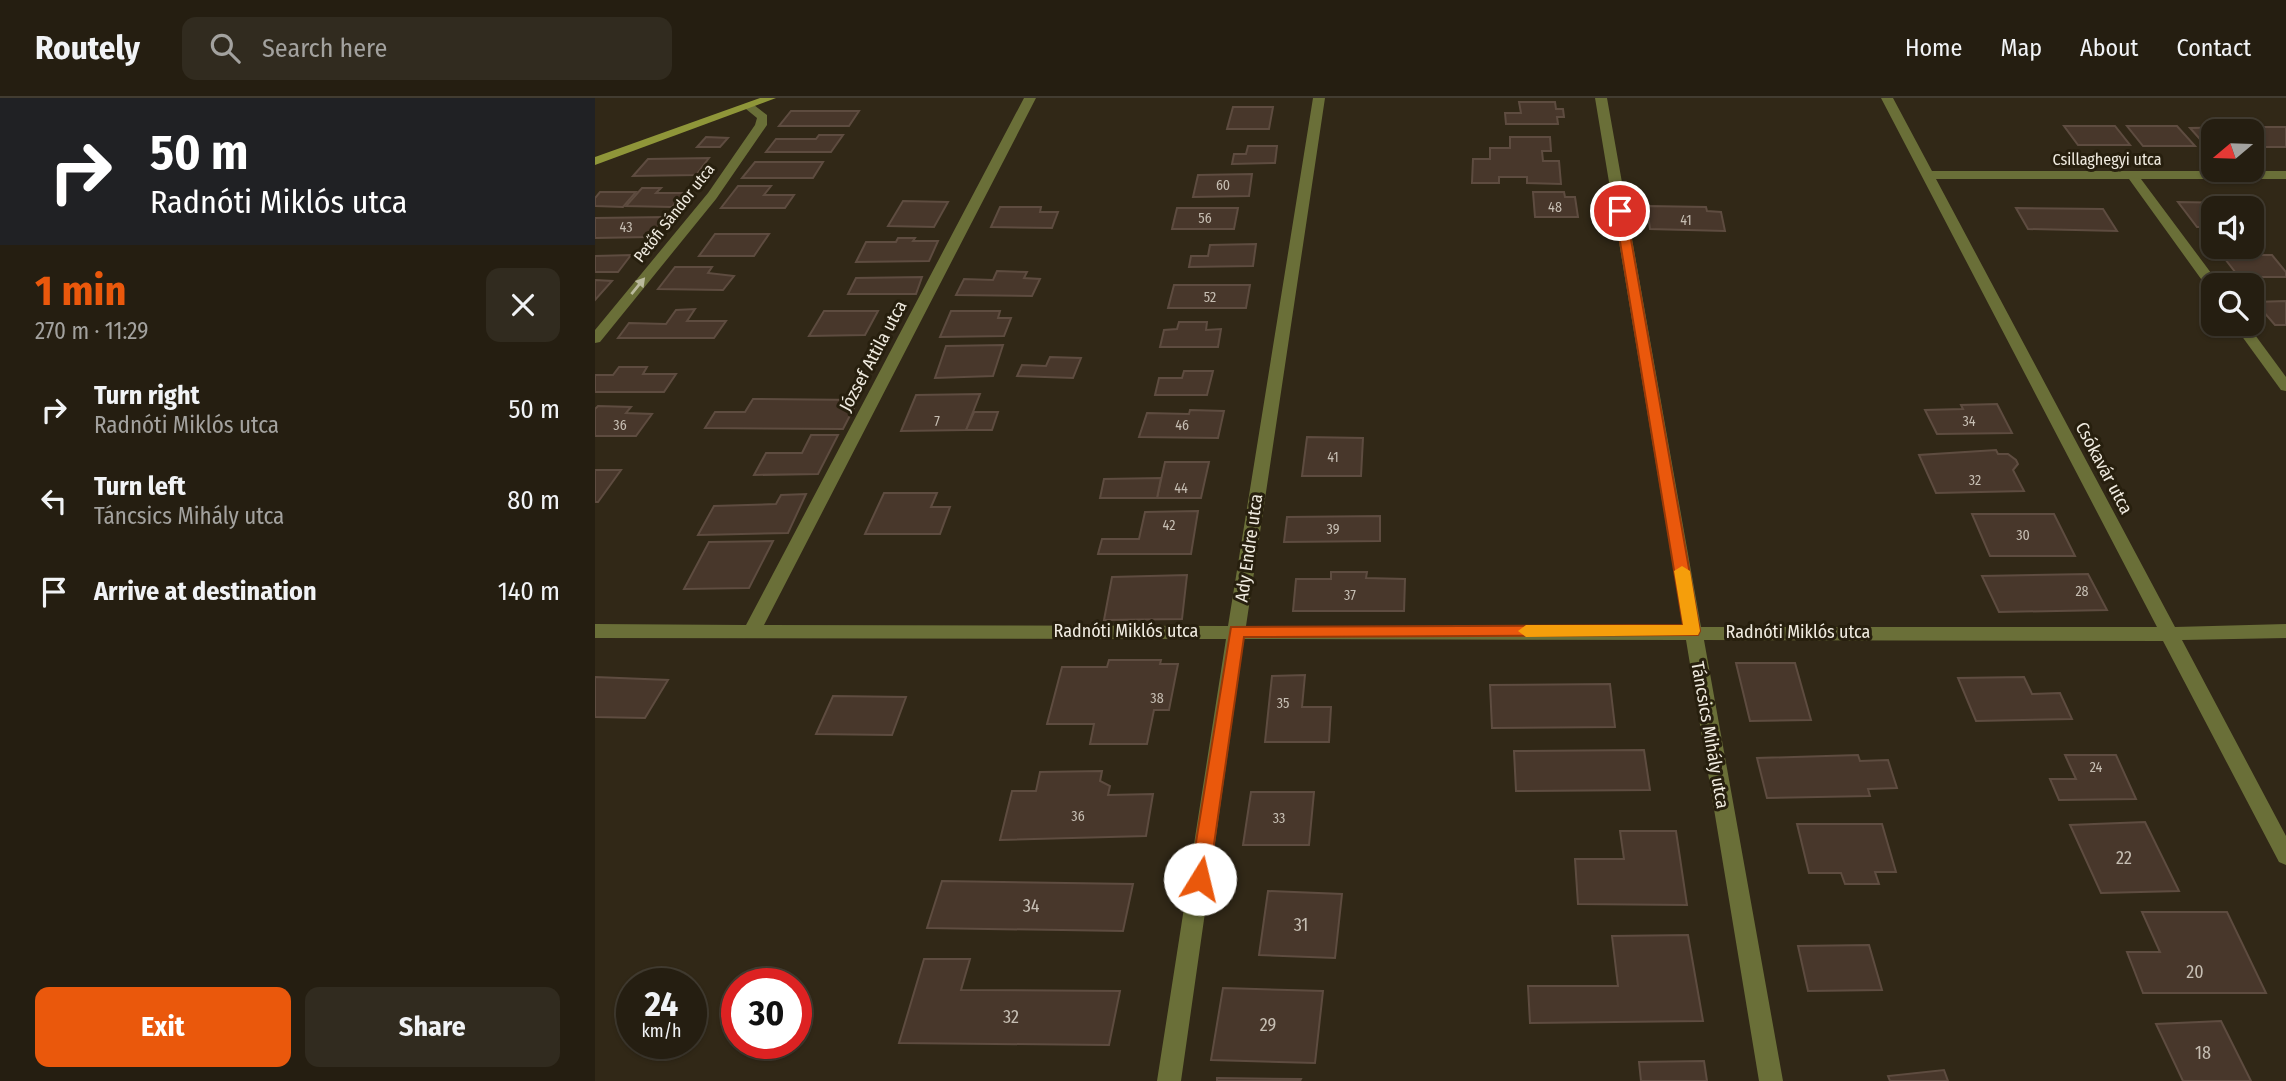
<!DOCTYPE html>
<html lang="en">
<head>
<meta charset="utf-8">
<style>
  :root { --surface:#251e11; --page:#312b1f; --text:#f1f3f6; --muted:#a3a29f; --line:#423c31; --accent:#ea580c }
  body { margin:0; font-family:"Fira Sans Condensed",sans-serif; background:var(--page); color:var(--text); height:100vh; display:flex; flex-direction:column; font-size:26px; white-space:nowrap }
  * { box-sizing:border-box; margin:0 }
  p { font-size:23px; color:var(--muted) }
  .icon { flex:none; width:38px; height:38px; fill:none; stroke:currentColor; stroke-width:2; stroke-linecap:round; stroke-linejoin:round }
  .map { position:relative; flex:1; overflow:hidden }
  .drawer { display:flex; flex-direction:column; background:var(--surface); width:595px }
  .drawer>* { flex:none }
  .top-card { background:#202124; color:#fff; overflow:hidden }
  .needle { width:46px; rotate:251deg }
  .controls { position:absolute; left:1606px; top:21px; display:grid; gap:14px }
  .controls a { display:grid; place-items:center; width:63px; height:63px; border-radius:14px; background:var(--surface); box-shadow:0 2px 5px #0004,0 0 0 2px var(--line); font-size:35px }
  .speed { position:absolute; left:21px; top:870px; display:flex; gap:14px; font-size:35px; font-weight:700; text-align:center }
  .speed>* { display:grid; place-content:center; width:91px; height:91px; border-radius:50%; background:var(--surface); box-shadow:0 2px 5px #0004,0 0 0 2px var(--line); line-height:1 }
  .speed small { font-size:18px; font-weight:400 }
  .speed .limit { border:10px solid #d22; background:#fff; color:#111 }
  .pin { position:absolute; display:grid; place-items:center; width:60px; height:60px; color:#fff; margin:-30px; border:4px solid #fff; border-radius:50%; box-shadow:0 2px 7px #0007 }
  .me { position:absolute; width:77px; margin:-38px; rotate:9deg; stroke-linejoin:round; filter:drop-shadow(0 0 5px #0008) }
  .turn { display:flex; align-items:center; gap:24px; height:147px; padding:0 35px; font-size:32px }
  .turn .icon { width:91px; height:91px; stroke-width:2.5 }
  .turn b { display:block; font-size:49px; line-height:60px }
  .round { display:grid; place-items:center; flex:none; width:74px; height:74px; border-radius:14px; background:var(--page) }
  .headline { display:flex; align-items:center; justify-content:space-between; height:119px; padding:0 35px }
  h1 { font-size:42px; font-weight:700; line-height:52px; color:var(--accent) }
  .primary-button { display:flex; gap:14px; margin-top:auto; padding:14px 35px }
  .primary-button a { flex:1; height:80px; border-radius:14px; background:var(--accent); color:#fff; font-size:28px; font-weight:700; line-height:80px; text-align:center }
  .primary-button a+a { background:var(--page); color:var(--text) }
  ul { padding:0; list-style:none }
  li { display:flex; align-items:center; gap:21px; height:91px; padding:0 35px }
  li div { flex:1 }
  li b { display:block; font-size:26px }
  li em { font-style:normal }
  header { display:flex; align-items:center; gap:42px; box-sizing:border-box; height:98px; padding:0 35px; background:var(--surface); border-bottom:2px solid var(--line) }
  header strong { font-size:33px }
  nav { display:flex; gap:38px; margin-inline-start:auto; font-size:24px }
  .search { width:490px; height:63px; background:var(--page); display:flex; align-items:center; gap:18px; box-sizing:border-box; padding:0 24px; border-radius:14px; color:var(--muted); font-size:26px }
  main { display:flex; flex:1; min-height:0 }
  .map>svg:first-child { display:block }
  .building { fill:#48372b; stroke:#5e4c40; stroke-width:2 }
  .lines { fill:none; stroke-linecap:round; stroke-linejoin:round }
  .street { fill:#6a6f38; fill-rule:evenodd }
  .secondary { fill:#8f9639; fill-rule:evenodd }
  .oneway { fill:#bab99d }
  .route { fill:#ea580c; stroke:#983908; stroke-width:2 }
  .slow { fill:#f59e0b }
  .labels { text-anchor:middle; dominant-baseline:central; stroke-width:6; stroke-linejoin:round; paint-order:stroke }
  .number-label { font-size:14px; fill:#c6beb3 }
  .far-street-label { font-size:16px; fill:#f0ebe0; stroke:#271f0e }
  .street-label { font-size:18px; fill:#f0ebe0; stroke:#271f0e }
  .near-number-label { font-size:18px; fill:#c6beb3 }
</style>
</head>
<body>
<header>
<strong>Routely</strong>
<div class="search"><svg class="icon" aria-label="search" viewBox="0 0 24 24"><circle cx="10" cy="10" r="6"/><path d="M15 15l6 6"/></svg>Search here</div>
<nav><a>Home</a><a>Map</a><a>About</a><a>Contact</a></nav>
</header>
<main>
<section class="drawer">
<div class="top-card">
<div class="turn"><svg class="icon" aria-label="right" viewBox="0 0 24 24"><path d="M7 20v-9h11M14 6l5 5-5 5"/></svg><div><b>50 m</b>Radnóti Miklós utca</div></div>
</div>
<div class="headline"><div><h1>1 min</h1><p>270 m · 11:29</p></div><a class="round"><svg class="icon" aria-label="close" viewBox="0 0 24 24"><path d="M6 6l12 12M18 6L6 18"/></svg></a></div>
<ul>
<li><svg class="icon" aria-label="right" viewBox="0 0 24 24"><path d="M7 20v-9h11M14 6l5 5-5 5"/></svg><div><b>Turn right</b><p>Radnóti Miklós utca</p></div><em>50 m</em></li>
<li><svg class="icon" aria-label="left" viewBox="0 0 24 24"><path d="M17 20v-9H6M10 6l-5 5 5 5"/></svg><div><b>Turn left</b><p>Táncsics Mihály utca</p></div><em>80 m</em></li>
<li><svg class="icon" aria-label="arrive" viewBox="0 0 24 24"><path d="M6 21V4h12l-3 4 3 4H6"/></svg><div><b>Arrive at destination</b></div><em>140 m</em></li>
</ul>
<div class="primary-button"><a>Exit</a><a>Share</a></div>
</section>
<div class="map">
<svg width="1691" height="983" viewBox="0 0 1691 983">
  <rect width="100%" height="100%" fill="#312817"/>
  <g class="building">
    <path d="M924 4H960L961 11H968L969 19H962L963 26H911L910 15H926Z"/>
    <path d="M638 9H678L674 31H632Z"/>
    <path d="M196 13H264L254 28H184Z"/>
    <path d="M1469 28H1520L1535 47H1483Z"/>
    <path d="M1532 28H1582L1600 48H1548Z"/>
    <path d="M1650 29H1691V49H1668L1657 37V33Z"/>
    <path d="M1650 29 1653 33H1619V48H1611L1595 30Z"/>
    <path d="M224 37H248L236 54H171L181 41H221Z"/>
    <path d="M111 39 133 40 125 49H102Z"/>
    <path d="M915 39H955L956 53H947L948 63H964L966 86 932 85V79H904V85H877L878 61H895V50H915Z"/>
    <path d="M653 48H682L680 65 637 66 639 56H651Z"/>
    <path d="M114 60 101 77 38 78 53 61Z"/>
    <path d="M160 64H228L218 80H147Z"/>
    <path d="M657 76 654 98 598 99 603 77Z"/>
    <path d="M143 88H176L169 97H199L190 110H126Z"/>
    <path d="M47 90H66L61 95H89L77 109 31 108Z"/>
    <path d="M5 94H41L28 109 0 108V100Z"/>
    <path d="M938 94H969L970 99H980L983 119H940Z"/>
    <path d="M308 103 353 104 339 129 293 128Z"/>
    <path d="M1583 104 1638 105 1643 110H1619V129H1602Z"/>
    <path d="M1052 108 1111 109 1112 113 1126 114 1130 133 1055 131Z"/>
    <path d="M405 109H446L445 114H463L457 130 396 129Z"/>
    <path d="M582 110H643L639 131H577Z"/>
    <path d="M1421 110 1508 111 1522 133 1433 131Z"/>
    <path d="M70 119 54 139 0 140V120Z"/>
    <path d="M120 136H174L159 158H104Z"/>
    <path d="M303 140H320L318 143H343L334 163 261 164 271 144H301Z"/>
    <path d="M661 146 658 168 594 169 596 158H613L615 147Z"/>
    <path d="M36 157 23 174H0V158Z"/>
    <path d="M1627 157H1677L1691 174V179H1644Z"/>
    <path d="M80 169H117L113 175 139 178 128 192 63 191Z"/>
    <path d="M402 173 432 174 429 180 445 181 437 198 361 197 369 181 398 182Z"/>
    <path d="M327 179 321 196H253L261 180Z"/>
    <path d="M0 182 17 183 0 202Z"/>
    <path d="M579 187H655L651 210H573Z"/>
    <path d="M1691 203V227H1680L1660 204Z"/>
    <path d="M100 211 92 223H131L119 240H23L34 225 71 226 81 212Z"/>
    <path d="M229 213H283L270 237 214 238Z"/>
    <path d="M356 213H405L403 220H416L409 238 345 239Z"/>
    <path d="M584 224H612L611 232 626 231 623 249H565L569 232 582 231Z"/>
    <path d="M408 247 398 278 340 280 351 248Z"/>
    <path d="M455 259 486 260 478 280 422 278 427 267 451 268Z"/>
    <path d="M24 269H52L48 276H81L69 294H0V277H18Z"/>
    <path d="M589 273H618L612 297H560L564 280H587Z"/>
    <path d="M385 296 371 332 306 333 321 297Z"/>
    <path d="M158 301 263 302 248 331 110 330 120 314H150Z"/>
    <path d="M1402 306 1417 335 1342 336 1330 312 1368 311 1366 307Z"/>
    <path d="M3 308 36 309 31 315 57 316 41 338H0V311Z"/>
    <path d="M595 312 629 313 623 340 544 339 552 315 594 316Z"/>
    <path d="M379 314H403L397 332H371Z"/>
    <path d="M216 337H243L223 376 159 377 171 355H207Z"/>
    <path d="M712 339 768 340 766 378H707Z"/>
    <path d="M1401 352 1403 356H1413L1421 362 1423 366 1418 372 1429 393 1341 395 1324 357Z"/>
    <path d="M570 364H614L606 400H562Z"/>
    <path d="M0 372H26L3 404H0Z"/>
    <path d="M566 380 562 400H505L509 381Z"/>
    <path d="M289 395H342L336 409H355L345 436H270Z"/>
    <path d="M211 396 193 435 103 437 119 408 181 406 186 397Z"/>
    <path d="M603 413 596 456H503L507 441H544L550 414Z"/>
    <path d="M1377 416H1459L1480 458H1395Z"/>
    <path d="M785 418V443L689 444 692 419Z"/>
    <path d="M178 443 154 490 89 491 114 444Z"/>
    <path d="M736 474H772L771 480 810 481 809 513H698L701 481H736Z"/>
    <path d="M1493 476 1512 512 1404 514 1387 478Z"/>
    <path d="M592 477 587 521 509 522 517 479Z"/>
    <path d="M514 562H566L565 566H583L574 612H559L552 646H495L499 626H452L467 569H512Z"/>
    <path d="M1141 565H1200L1216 622 1155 623Z"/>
    <path d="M710 577 707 609H736L734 644H670L677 578Z"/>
    <path d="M0 579 73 582 50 620 0 619Z"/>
    <path d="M1429 579 1437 596 1465 595 1477 621 1381 623 1363 580Z"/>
    <path d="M1015 586 1020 629 897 630 895 587Z"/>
    <path d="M238 598 311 599 297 637 221 636Z"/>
    <path d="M1049 652 1055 692 921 693 919 653Z"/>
    <path d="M1263 657 1265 663 1293 662 1302 690 1273 691 1275 698 1172 700 1162 660Z"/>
    <path d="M1470 657H1521L1541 701 1464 702 1455 681H1481Z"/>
    <path d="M507 673 505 683 515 688 513 697 558 696 551 738 405 742 417 693H441L445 674Z"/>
    <path d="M656 694H719L714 747H648Z"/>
    <path d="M1550 724 1584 793 1506 795 1475 727Z"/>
    <path d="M1202 726H1287L1301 774H1280L1284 786H1250L1246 775H1214Z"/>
    <path d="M1025 733H1081L1092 807 983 806 980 761H1029Z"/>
    <path d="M347 783 538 786 528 833 332 830Z"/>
    <path d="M673 793 747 796 740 860 664 857Z"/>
    <path d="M1547 814H1632L1671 895H1548L1532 854H1565Z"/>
    <path d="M1093 837 1108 923 935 925 933 888H1023L1017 838Z"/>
    <path d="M1274 847 1287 892 1213 893 1203 848Z"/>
    <path d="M329 861H375L366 892 525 893 514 947 304 945Z"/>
    <path d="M628 890 728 893 720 965 616 962Z"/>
    <path d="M1626 923 1656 983H1588L1561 926Z"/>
    <path d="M1109 963 1112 983H1046L1044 964Z"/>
    <path d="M1349 972 1353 983H1295L1293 978Z"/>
    <path d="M622 980 706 981 705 983H622Z"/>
  </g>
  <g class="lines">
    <g class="street">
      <path d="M429 0H441L169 527 633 528 718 0H730L651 528H1088L1000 0H1012L1106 529H1562L1286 0H1298L1337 73H1691V81H1546L1625 187H1619V193L1614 192 1534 81H1341L1580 529 1691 526V540L1587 542 1691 738V767L1684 764 1568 543 1109 542 1188 983H1164L1091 542 649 541 586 983H562L631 541 0 540V526L151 527Z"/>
      <path d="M151 7H159L172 17V27L121 101 5 244 0 245V232L113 95 160 27 162 20 151 11Z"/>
      <path d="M1638 226H1652L1691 279V293L1686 292Z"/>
    </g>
    <path class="secondary" d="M165 0H181L0 67V59Z"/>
  </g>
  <defs><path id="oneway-solid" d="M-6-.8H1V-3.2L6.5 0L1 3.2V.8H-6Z" transform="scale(1.75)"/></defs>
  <use class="oneway" href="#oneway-solid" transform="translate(43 188) rotate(-51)"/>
  <path class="route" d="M1025 109 1031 113 1105 533 1103 537 649 539 614 781 612 787 605 789 598 787 595 781 636 529 1088 527 1020 113Z"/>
  <path class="slow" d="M1087 468 1095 473 1105 533 1103 537 931 539 923 533 931 527H1088L1079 473Z"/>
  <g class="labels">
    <g class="number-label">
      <text x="628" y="87">60</text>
      <text x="960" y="109">48</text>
      <text x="610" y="120">56</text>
      <text x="1091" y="122">41</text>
      <text x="31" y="129">43</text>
      <text x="615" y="199">52</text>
      <text x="342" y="323">7</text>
      <text x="1374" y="323">34</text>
      <text x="25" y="327">36</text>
      <text x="587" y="327">46</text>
      <text x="738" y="359">41</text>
      <text x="1380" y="382">32</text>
      <text x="586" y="390">44</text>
      <text x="574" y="427">42</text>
      <text x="738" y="431">39</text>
      <text x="1428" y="437">30</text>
      <text x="1487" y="493">28</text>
      <text x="755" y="497">37</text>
      <text x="562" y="600">38</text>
      <text x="688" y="605">35</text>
      <text x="1501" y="669">24</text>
      <text x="483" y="718">36</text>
      <text x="684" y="720">33</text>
    </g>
    <g class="far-street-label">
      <text x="1512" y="61">Csillaghegyi utca</text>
      <text transform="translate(79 115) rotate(-52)">Petőfi Sándor utca</text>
    </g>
    <g class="street-label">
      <text transform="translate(278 258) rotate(-62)">József Attila utca</text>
      <text transform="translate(1509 370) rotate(62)">Csókavár utca</text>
      <text transform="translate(654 450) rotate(-82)">Ady Endre utca</text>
      <text x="531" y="533">Radnóti Miklós utca</text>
      <text x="1203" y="534">Radnóti Miklós utca</text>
      <text transform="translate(1115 637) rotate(80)">Táncsics Mihály utca</text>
    </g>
    <g class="near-number-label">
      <text x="1529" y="760">22</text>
      <text x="436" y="808">34</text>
      <text x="706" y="827">31</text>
      <text x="1600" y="874">20</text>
      <text x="416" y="919">32</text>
      <text x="673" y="927">29</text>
      <text x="1608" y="955">18</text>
    </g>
  </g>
</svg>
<div class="controls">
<a><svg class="needle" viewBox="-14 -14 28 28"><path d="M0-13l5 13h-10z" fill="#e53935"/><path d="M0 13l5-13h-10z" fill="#a3a29f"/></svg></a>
<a><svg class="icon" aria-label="sound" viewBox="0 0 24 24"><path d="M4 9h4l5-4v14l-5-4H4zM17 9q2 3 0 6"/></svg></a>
<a><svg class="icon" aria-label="search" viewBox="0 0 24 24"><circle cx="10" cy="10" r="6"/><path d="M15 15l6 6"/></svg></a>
</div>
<div class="speed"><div>24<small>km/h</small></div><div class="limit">30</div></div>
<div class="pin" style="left:1025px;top:113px;background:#d93025"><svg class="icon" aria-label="arrive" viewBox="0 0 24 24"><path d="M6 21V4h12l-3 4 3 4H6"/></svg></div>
<svg class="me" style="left:605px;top:781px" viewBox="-20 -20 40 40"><circle r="19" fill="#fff"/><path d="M0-13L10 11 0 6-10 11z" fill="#ea580c"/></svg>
</div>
</main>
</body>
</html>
